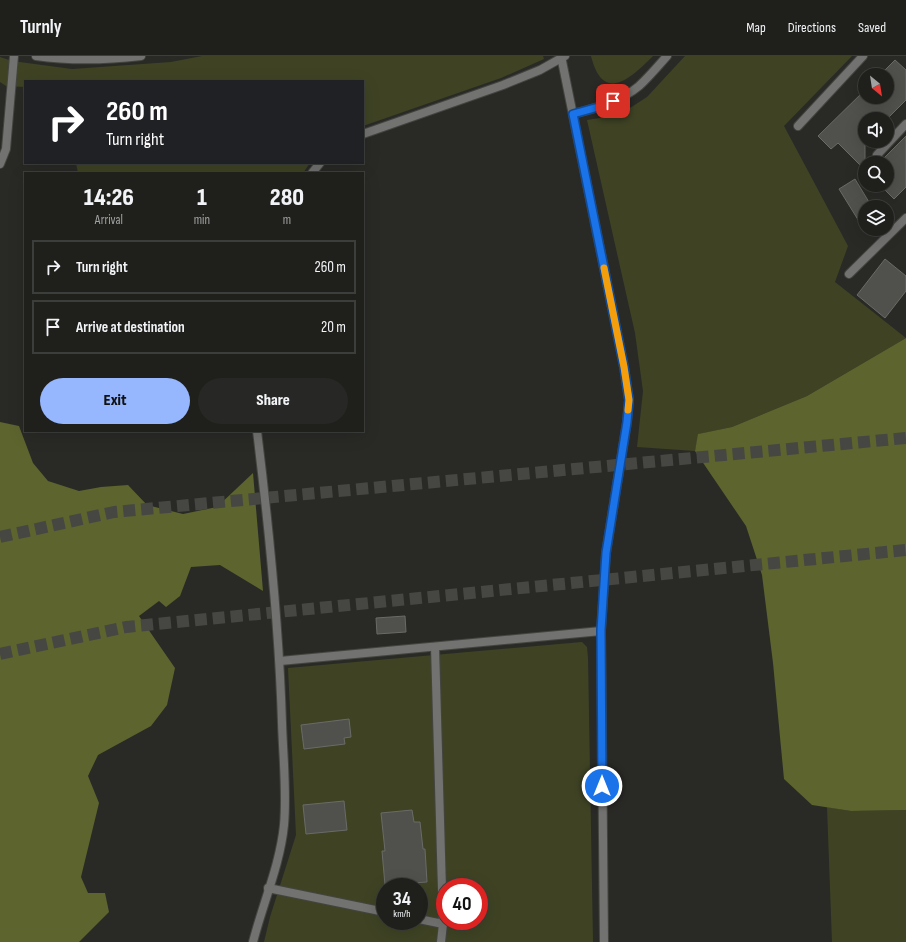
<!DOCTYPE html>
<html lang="en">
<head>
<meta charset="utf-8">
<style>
  :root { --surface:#1f201c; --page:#272825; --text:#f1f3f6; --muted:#a1a3a3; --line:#3c3e3b; --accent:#96b6fd }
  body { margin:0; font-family:"Sofia Sans Condensed",sans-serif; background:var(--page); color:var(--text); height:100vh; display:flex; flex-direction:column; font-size:15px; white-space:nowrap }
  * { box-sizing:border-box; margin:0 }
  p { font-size:13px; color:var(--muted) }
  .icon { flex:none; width:22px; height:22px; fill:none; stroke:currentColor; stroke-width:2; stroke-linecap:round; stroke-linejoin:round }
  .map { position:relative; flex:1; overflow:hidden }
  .details { position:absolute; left:24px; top:116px; width:340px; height:260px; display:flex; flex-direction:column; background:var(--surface); border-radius:0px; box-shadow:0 4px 16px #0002,0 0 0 1px var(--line) }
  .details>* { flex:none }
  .guide { position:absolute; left:24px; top:24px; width:340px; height:84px; border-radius:0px; box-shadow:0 4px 16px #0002,0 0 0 1px var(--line); background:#202124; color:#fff; overflow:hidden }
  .needle { width:26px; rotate:150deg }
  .controls { position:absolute; left:858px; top:12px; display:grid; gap:8px }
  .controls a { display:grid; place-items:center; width:36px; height:36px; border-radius:50%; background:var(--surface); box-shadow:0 4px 16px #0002,0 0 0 1px var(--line); font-size:20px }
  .speed { position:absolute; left:376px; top:822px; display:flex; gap:8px; font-size:20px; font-weight:700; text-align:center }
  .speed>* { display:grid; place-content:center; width:52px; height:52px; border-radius:50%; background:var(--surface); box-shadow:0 4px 16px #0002,0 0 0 1px var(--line); line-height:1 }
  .speed small { font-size:10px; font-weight:400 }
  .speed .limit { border:6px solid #d22; background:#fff; color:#111 }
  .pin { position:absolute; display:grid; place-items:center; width:34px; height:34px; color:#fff; margin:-17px; border-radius:8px; box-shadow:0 2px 6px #0006 }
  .me { position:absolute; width:44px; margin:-22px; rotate:0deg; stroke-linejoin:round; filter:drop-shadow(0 0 3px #0008) }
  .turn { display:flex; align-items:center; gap:14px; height:84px; padding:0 16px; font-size:18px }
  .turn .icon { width:52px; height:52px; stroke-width:2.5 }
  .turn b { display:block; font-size:28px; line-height:34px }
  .eta { display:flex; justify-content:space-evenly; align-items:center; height:68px; text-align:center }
  .eta b { font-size:24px; font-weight:800; line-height:28px }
  .cta { display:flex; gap:8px; margin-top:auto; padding:8px 16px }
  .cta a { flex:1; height:46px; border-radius:24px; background:var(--accent); color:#111; font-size:16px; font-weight:800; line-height:46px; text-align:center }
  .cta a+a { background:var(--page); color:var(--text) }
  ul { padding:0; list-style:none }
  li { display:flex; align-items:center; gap:12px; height:54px; margin:0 8px 6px; padding:0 8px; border:2px solid var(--line); border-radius:0px }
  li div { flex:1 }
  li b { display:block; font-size:15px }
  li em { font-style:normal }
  header { display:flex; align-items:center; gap:24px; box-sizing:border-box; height:56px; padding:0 20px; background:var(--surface); border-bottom:1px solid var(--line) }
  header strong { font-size:19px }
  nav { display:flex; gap:22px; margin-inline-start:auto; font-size:14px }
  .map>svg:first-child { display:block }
  .green { fill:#3f4324; fill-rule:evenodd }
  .forest { fill:#5d642e }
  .building { fill:#50504c; stroke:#6a6b67 }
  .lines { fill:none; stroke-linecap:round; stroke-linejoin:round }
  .motorway-tunnel { stroke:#464743; stroke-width:12; stroke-dasharray:12 6; stroke-linecap:butt }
  .service-casing { stroke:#444541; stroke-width:10 }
  .minor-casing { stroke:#444541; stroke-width:10 }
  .tertiary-casing { stroke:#444541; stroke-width:10 }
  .service { stroke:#727270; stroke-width:8 }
  .minor { stroke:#727270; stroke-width:8 }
  .tertiary { stroke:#727270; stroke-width:8 }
  .route-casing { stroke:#114b97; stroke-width:10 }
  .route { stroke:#1a73e8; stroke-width:7 }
  .slow { stroke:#f59e0b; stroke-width:7 }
</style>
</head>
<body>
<header>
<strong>Turnly</strong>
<nav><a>Map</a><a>Directions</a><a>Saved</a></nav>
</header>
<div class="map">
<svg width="906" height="886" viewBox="0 0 906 886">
  <rect width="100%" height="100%" fill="#292a26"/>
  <g class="green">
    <path d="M202 0H543L544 3 501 22 363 70V25H25V31L6 30 0 26V1L12 5 72 13 171 6Z"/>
    <path d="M591 0H653C630 23 603 48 591 0Z"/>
    <path d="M685 0H852L784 70 848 190 835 226 906 282 807 340 732 371 699 378 695 395 637 391 643 335 635 277 587 64 619 59 647 41Z"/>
    <path d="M76 107H310L303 117H78Z"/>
    <path d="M582 586 587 591 588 602 593 886H264L270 861 296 779 288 612ZM385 831H419V865H385ZM445 831H479V865H445Z"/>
    <path d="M827 751 851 755 906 754V886H832Z"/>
  </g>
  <g class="forest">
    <path d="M906 282V754L851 755 812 749 784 723 773 607 762 519 746 470 695 395 698 378 732 371 807 340Z"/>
    <path d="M0 366 19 370 33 407 48 425 79 435 101 431 128 429 147 449 183 458 217 451 253 417 263 535 220 509 191 511 180 540 166 551 159 545 139 560 175 612 167 649 151 670 98 699 88 720 99 747 81 821 88 837H105L109 856 79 886H0Z"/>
  </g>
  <g class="building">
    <path d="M895 4 906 14V44L887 63H865V114L838 87 831 93 818 80 865 34V41H887V19H880Z"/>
    <path d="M906 80V131L894 143 880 129H887V107H879Z"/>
    <path d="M855 123 872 151H865V175L839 133Z"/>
    <path d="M885 203 906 220V235L885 262 857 239Z"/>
    <path d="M405 560 406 576 377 578 376 562Z"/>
    <path d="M349 663 351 681 344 682 345 688 304 693 301 669Z"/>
    <path d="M344 745 347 774 306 778 303 749Z"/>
    <path d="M412 754 414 766H420L423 793H425L427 826 385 829 382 795H385L381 757Z"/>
  </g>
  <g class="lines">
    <g class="motorway-tunnel">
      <path d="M0 481 114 456 906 382"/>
      <path d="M0 598 126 571 906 494"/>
    </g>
    <defs>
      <g id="service">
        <path d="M798 70 863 0"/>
        <path d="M877 99 906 68"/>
        <path d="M849 218 906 162"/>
      </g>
      <g id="minor">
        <path d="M36 0C71 5 106 4 141 0"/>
        <path d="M573 58C596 52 620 46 639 30 649 21 658 10 667 0"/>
        <path d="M363 78 503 29 540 14 565 0"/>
        <path d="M0 108 6 93 14 0"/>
        <path d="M312 117 320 107"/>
        <path d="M280 605 601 575"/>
        <path d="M268 832 385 856"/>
        <path d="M419 863 443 868 435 591"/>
        <path d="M253 886C263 847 280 809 284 769 287 736 283 700 282 667 279 569 269 472 257 375"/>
        <path d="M441 886 443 868"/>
      </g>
      <path id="tertiary" d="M561 0 624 311 629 344 627 366 606 497 601 575 604 886"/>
    </defs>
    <use href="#service" class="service-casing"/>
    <use href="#minor" class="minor-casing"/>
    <use href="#tertiary" class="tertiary-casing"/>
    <use href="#service" class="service"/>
    <use href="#minor" class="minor"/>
    <use href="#tertiary" class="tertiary"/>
  </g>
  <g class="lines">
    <defs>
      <path id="route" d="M602 730 601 574 606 497 627 366 629 344 624 311 573 58 602 50 613 45"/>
    </defs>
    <use href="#route" class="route-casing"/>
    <use href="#route" class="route"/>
    <path class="slow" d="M604 212 624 311 629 344 628 354"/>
  </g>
</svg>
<div class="controls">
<a><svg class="needle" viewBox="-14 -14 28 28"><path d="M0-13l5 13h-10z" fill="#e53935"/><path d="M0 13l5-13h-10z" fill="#a1a3a3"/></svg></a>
<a><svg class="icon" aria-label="sound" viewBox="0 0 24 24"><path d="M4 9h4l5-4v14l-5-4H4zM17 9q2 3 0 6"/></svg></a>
<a><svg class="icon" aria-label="search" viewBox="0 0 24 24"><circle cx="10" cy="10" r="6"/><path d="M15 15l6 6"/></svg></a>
<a><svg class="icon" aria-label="layers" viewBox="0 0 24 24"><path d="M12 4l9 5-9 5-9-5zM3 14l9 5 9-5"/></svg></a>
</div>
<div class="speed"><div>34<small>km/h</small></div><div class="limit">40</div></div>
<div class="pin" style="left:613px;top:45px;background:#d93025"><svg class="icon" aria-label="arrive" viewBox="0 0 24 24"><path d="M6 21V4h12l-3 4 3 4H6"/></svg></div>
<svg class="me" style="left:602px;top:730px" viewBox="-20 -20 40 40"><circle r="17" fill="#1a73e8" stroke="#fff" stroke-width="3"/><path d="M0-11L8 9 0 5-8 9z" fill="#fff"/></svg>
<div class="guide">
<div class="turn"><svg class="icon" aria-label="right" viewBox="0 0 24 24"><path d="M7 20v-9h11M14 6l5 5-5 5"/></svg><div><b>260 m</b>Turn right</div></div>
</div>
<section class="details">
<div class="eta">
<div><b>14:26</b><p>Arrival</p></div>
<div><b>1</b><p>min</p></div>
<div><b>280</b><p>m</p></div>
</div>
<ul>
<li><svg class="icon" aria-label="right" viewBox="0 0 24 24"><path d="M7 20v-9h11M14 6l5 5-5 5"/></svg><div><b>Turn right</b></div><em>260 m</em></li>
<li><svg class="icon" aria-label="arrive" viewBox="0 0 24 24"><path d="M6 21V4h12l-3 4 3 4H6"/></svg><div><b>Arrive at destination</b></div><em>20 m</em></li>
</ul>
<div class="cta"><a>Exit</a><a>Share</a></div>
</section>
</div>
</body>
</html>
